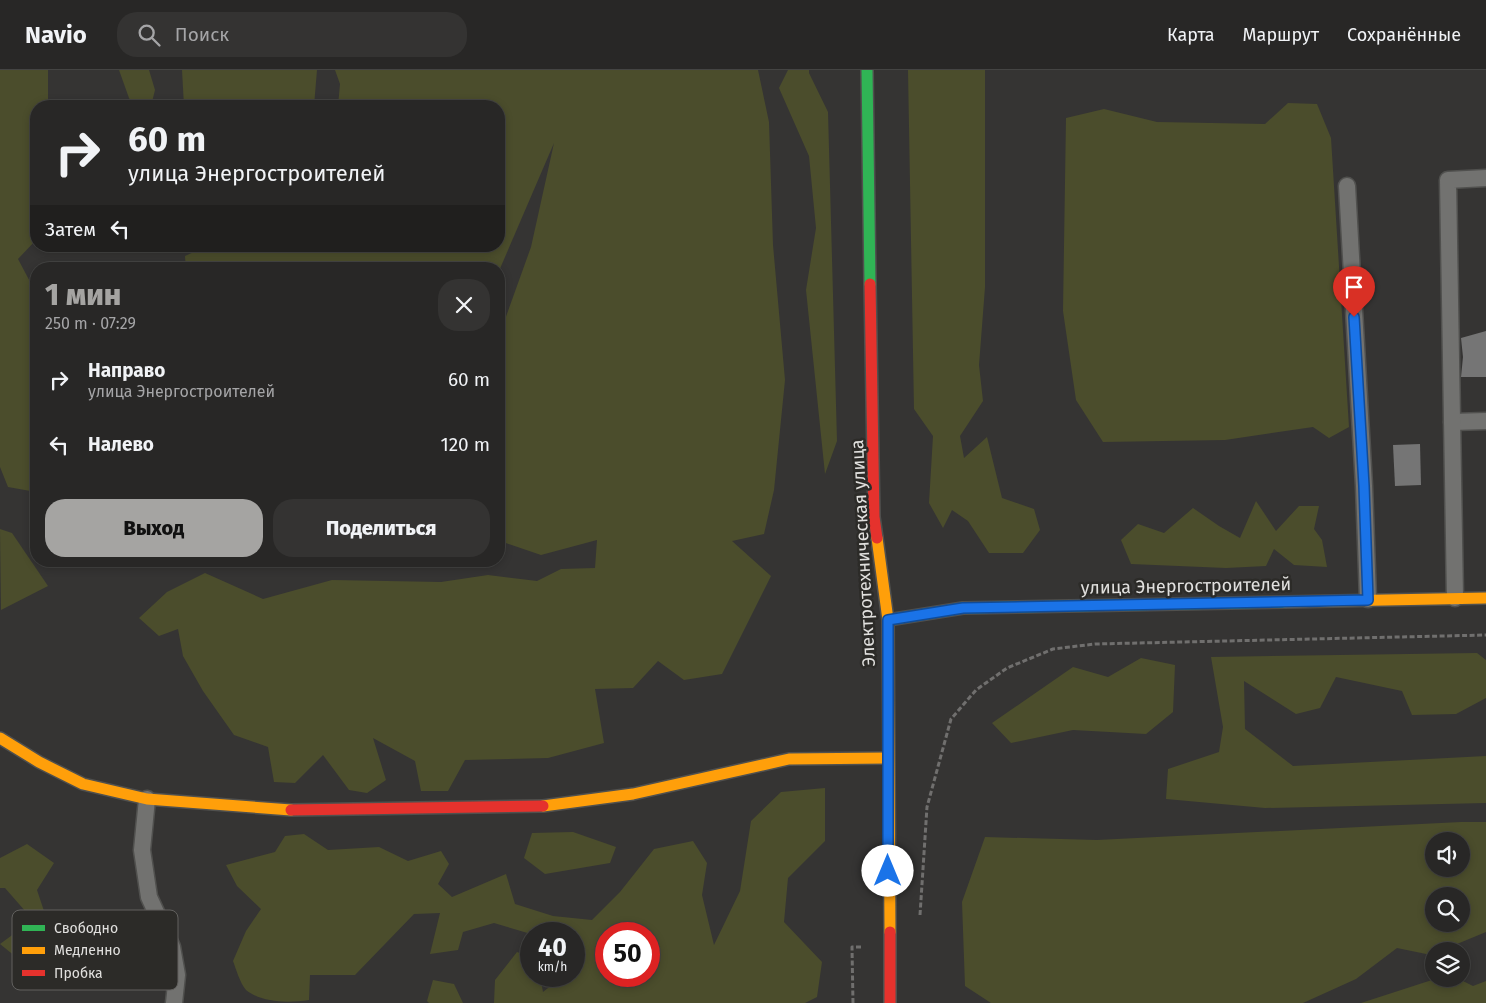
<!DOCTYPE html>
<html lang="ru">
<head>
<meta charset="utf-8">
<style>
  :root { --surface:#282726; --page:#343332; --text:#f1f3f6; --muted:#a5a5a7; --line:#444443; --accent:#a5a4a2 }
  body { margin:0; font-family:"Fira Sans",sans-serif; background:var(--page); color:var(--text); height:100vh; display:flex; flex-direction:column; font-size:19px; white-space:nowrap }
  * { box-sizing:border-box; margin:0 }
  p { font-size:16px; color:var(--muted) }
  .icon { flex:none; width:28px; height:28px; fill:none; stroke:currentColor; stroke-width:2; stroke-linecap:round; stroke-linejoin:round }
  .map { position:relative; flex:1; overflow:hidden }
  .panel { position:absolute; left:30px; top:192px; width:475px; height:305px; display:flex; flex-direction:column; background:var(--surface); border-radius:20px; box-shadow:0 2px 8px #0003,0 0 0 1px var(--line) }
  .panel>* { flex:none }
  .top-card { position:absolute; left:30px; top:30px; width:475px; height:152px; border-radius:20px; box-shadow:0 2px 8px #0003,0 0 0 1px var(--line); background:#282726; color:var(--text); overflow:hidden }
  .controls { position:absolute; left:1425px; top:762px; display:grid; gap:10px }
  .controls a { display:grid; place-items:center; width:45px; height:45px; border-radius:50%; background:var(--surface); box-shadow:0 2px 8px #0003,0 0 0 1px var(--line); font-size:25px }
  .speed { position:absolute; left:520px; top:852px; display:flex; gap:10px; font-size:25px; font-weight:700; text-align:center }
  .speed>* { display:grid; place-content:center; width:65px; height:65px; border-radius:50%; background:var(--surface); box-shadow:0 2px 8px #0003,0 0 0 1px var(--line); line-height:1 }
  .speed small { font-size:12px; font-weight:400 }
  .speed .limit { border:8px solid #d22; background:#fff; color:#111 }
  .pin { position:absolute; display:grid; place-items:center; width:42px; height:42px; color:#fff; margin:-51px -21px; border-radius:50% 50% 50% 0; rotate:-45deg; box-shadow:0 0 5px #0007 }
  .pin .icon { rotate:45deg }
  .me { position:absolute; width:55px; margin:-28px; rotate:0deg; stroke-linejoin:round; filter:drop-shadow(0 0 4px #0008) }
  .turn { display:flex; align-items:center; gap:18px; height:105px; padding:0 15px; font-size:22px }
  .turn .icon { width:65px; height:65px; stroke-width:2.5 }
  .turn b { display:block; font-size:35px; line-height:42px }
  .then { display:flex; align-items:center; height:48px; padding:0 15px; background:#0003; gap:10px; font-size:19px }
  .round { display:grid; place-items:center; flex:none; width:52px; height:52px; border-radius:20px; background:var(--page) }
  .summary { display:flex; align-items:center; justify-content:space-between; height:85px; padding:0 15px }
  h1 { font-size:30px; font-weight:800; line-height:38px; color:var(--accent) }
  .action { display:flex; gap:10px; margin-top:auto; padding:10px 15px }
  .action a { flex:1; height:58px; border-radius:20px; background:var(--accent); color:#111; font-size:20px; font-weight:800; line-height:58px; text-align:center }
  .action a+a { background:var(--page); color:var(--text) }
  ul { padding:0; list-style:none }
  li { display:flex; align-items:center; gap:15px; height:65px; padding:0 15px }
  li div { flex:1 }
  li b { display:block; font-size:19px }
  li em { font-style:normal }
  header { display:flex; align-items:center; gap:30px; box-sizing:border-box; height:70px; padding:0 25px; background:var(--surface); border-bottom:1px solid var(--line) }
  header strong { font-size:24px }
  nav { display:flex; gap:28px; margin-inline-start:auto; font-size:18px }
  .search { width:350px; height:45px; background:var(--page); display:flex; align-items:center; gap:12px; box-sizing:border-box; padding:0 18px; border-radius:20px; color:var(--muted); font-size:19px }
  .map>svg:first-child { display:block }
  .green { fill:#4b4d2c; fill-rule:evenodd }
  .building { fill:#757575 }
  .lines { fill:none; stroke-linecap:round; stroke-linejoin:round }
  .lane-casing { stroke:#50504e; stroke-width:19 }
  .fast-casing { stroke:#50504e; stroke-width:14 }
  .slow-casing { stroke:#50504e; stroke-width:14 }
  .jam-casing { stroke:#50504e; stroke-width:14 }
  .path { stroke:#706f6e; stroke-width:3; stroke-dasharray:5 2.5; stroke-linecap:butt }
  .lane { stroke:#727270; stroke-width:16 }
  .fast { stroke:#30b455; stroke-width:11 }
  .slow { stroke:#ff9f0a; stroke-width:11 }
  .jam { stroke:#e5322d; stroke-width:11 }
  .route-casing { stroke:#114b97; stroke-width:12 }
  .route { stroke:#1a73e8; stroke-width:9 }
  .labels { text-anchor:middle; dominant-baseline:central; stroke-width:5; stroke-linejoin:round; paint-order:stroke }
  .street-label { font-size:18px; fill:#e1e0de; stroke:#2c2b28 }
  .key { fill:#2c2b28; stroke:#62615f; stroke-width:1 }
  .key-label { font-size:14px; fill:#e1e0de }
</style>
</head>
<body>
<header>
<strong>Navio</strong>
<div class="search"><svg class="icon" aria-label="search" viewBox="0 0 24 24"><circle cx="10" cy="10" r="6"/><path d="M15 15l6 6"/></svg>Поиск</div>
<nav><a>Карта</a><a>Маршрут</a><a>Сохранённые</a></nav>
</header>
<div class="map">
<svg width="1486" height="933" viewBox="0 0 1486 933">
  <rect width="100%" height="100%" fill="#353433"/>
  <g class="green">
    <path d="M0 0H48V36H36V170L18 189 36 223V422L8 417 0 397Z"/>
    <path d="M119 0H149L155 20 151 36H134L129 28Z"/>
    <path d="M182 0H317L314 36H184Z"/>
    <path d="M335 0H758L769 52 773 175 785 310 774 420 764 464 732 471 771 506 722 604 684 610 658 591 633 618 595 619 604 673 548 688 465 690 448 721H421L415 691 373 668 386 710 367 723 349 720 323 685 295 713 274 712 268 677 234 665 203 621 183 586 178 559 159 566 139 548 167 522 205 503 263 529 332 510 441 512 488 505 537 511 561 499 595 498 597 470 541 485 503 472 499 464V266L531 177 554 73 499 201V199H186L185 186 207 176H499V36H338L340 14Z"/>
    <path d="M788 0H809V3L828 42 837 371 825 404 806 220 816 158 809 86 779 18Z"/>
    <path d="M908 0H985V217L979 295 983 331 960 366 964 388 987 367 1002 428 1034 439 1040 460 1023 483H989L968 451 952 440 943 458 929 433 933 366 914 339Z"/>
    <path d="M1288 33 1317 34 1331 68 1349 357 1329 368 1313 357 1225 370 1103 372 1076 330 1063 241 1066 48 1104 39 1157 52 1265 54Z"/>
    <path d="M1256 431 1276 461 1299 436H1319L1314 459 1322 470 1327 497 1294 495 1274 479 1266 496 1226 498 1131 494 1121 470 1138 454 1164 463 1193 438 1219 456 1240 468Z"/>
    <path d="M0 459 12 463 48 516 1 540Z"/>
    <path d="M1477 583 1486 590V628L1456 644 1412 645 1402 621 1336 607 1320 638 1296 644 1244 611 1245 659 1293 696 1486 686V733L1265 738 1166 729 1168 699 1219 682 1223 657 1211 587Z"/>
    <path d="M1141 588 1175 595 1173 642 1146 664 1073 660 1011 673 992 653 1073 597 1108 607Z"/>
    <path d="M825 718V771L788 808 784 852 822 892 817 927 805 933H494L495 910 517 882 531 887V906H540L543 922 563 906H574V864H531L494 853 463 862 458 880 430 884 440 843 414 844 355 905H310L309 930C288 933 262 933 246 920 240 913 236 899 233 891L246 861 261 839 237 816 226 795 275 782 285 766 304 764 328 780 379 777 408 791 441 781 449 794 438 814 452 827 506 804 515 834 553 846 592 850 620 822 654 779 693 771 707 793 702 825 714 875 740 821 751 751 781 722ZM606 864H649V906H606Z"/>
    <path d="M1461 752H1486V862L1440 881H1434L1431 885 1397 878 1356 909 1303 933H991L965 916 962 832 985 767 1097 770ZM1434 771H1461V799H1434ZM1434 826H1461V854H1434Z"/>
    <path d="M573 762 616 777 610 793 545 804 524 788 532 763Z"/>
    <path d="M27 774 54 793 37 820 46 847 40 858 5 818H0V788Z"/>
    <path d="M15 863 37 904 0 874Z"/>
    <path d="M1435 909H1459L1473 916 1486 911V933H1361Z"/>
    <path d="M433 910 454 914 463 933H429L427 931Z"/>
  </g>
  <g class="building">
    <path d="M1486 261V307H1461L1463 287 1461 268Z"/>
    <path d="M1420 374 1421 415 1395 416 1393 375Z"/>
  </g>
  <g class="lines">
    <defs>
      <g id="lane">
        <path d="M1347 116 1364 416 1368 529"/>
        <path d="M1452 352 1486 351"/>
        <path d="M1455 528 1448 110 1486 108"/>
        <path d="M147 729 142 780 149 827 172 877 177 905 174 933"/>
      </g>
      <g id="fast">
        <path d="M867 0 870 214"/>
        <path d="M888 550 963 538 1285 532"/>
      </g>
      <g id="slow">
        <path d="M877 468 888 550 890 862"/>
        <path d="M1285 532 1486 528"/>
        <path d="M0 668 39 692 83 714 147 729 291 740"/>
        <path d="M543 736 633 724 789 689 888 688"/>
      </g>
      <g id="jam">
        <path d="M870 214 874 447 877 468"/>
        <path d="M291 740 543 736"/>
        <path d="M890 862V933"/>
      </g>
    </defs>
    <use href="#lane" class="lane-casing"/>
    <use href="#fast" class="fast-casing"/>
    <use href="#slow" class="slow-casing"/>
    <use href="#jam" class="jam-casing"/>
    <g class="path">
      <path d="M920 845 927 737 951 649 976 620 1007 598 1053 579 1095 574 1486 565"/>
      <path d="M853 933 852 877H862"/>
    </g>
    <use href="#lane" class="lane"/>
    <use href="#fast" class="fast"/>
    <use href="#slow" class="slow"/>
    <use href="#jam" class="jam"/>
  </g>
  <g class="lines">
    <defs>
      <path id="route" d="M888 801V550L963 538 1368 530 1364 416 1354 247"/>
    </defs>
    <use href="#route" class="route-casing"/>
    <use href="#route" class="route"/>
  </g>
  <g class="labels">
    <g class="street-label">
      <text transform="translate(863 483) rotate(-93)">Электротехническая улица</text>
      <text transform="translate(1186 516) rotate(-1)">улица Энергостроителей</text>
    </g>
  </g>
  <rect x="12" y="840" width="166" height="80" rx="8" class="key"/>
  <rect x="22" y="855" width="23" height="6" fill="#30b455"/>
  <rect x="22" y="877" width="23" height="7" fill="#ff9f0a"/>
  <rect x="22" y="900" width="23" height="6" fill="#e5322d"/>
  <g class="key-label">
    <text x="54" y="863">Свободно</text>
    <text x="54" y="885">Медленно</text>
    <text x="54" y="908">Пробка</text>
  </g>
</svg>
<div class="controls">
<a><svg class="icon" aria-label="sound" viewBox="0 0 24 24"><path d="M4 9h4l5-4v14l-5-4H4zM17 9q2 3 0 6"/></svg></a>
<a><svg class="icon" aria-label="search" viewBox="0 0 24 24"><circle cx="10" cy="10" r="6"/><path d="M15 15l6 6"/></svg></a>
<a><svg class="icon" aria-label="layers" viewBox="0 0 24 24"><path d="M12 4l9 5-9 5-9-5zM3 14l9 5 9-5"/></svg></a>
</div>
<div class="speed"><div>40<small>km/h</small></div><div class="limit">50</div></div>
<div class="pin" style="left:1354px;top:247px;background:#d93025"><svg class="icon" aria-label="arrive" viewBox="0 0 24 24"><path d="M6 21V4h12l-3 4 3 4H6"/></svg></div>
<svg class="me" style="left:888px;top:801px" viewBox="-20 -20 40 40"><circle r="19" fill="#fff"/><path d="M0-13L10 11 0 6-10 11z" fill="#1a73e8"/></svg>
<div class="top-card">
<div class="turn"><svg class="icon" aria-label="right" viewBox="0 0 24 24"><path d="M7 20v-9h11M14 6l5 5-5 5"/></svg><div><b>60 m</b>улица Энергостроителей</div></div>
<div class="then">Затем<svg class="icon" aria-label="left" viewBox="0 0 24 24"><path d="M17 20v-9H6M10 6l-5 5 5 5"/></svg></div>
</div>
<section class="panel">
<div class="summary"><div><h1>1 мин</h1><p>250 m · 07:29</p></div><a class="round"><svg class="icon" aria-label="close" viewBox="0 0 24 24"><path d="M6 6l12 12M18 6L6 18"/></svg></a></div>
<ul>
<li><svg class="icon" aria-label="right" viewBox="0 0 24 24"><path d="M7 20v-9h11M14 6l5 5-5 5"/></svg><div><b>Направо</b><p>улица Энергостроителей</p></div><em>60 m</em></li>
<li><svg class="icon" aria-label="left" viewBox="0 0 24 24"><path d="M17 20v-9H6M10 6l-5 5 5 5"/></svg><div><b>Налево</b></div><em>120 m</em></li>
</ul>
<div class="action"><a>Выход</a><a>Поделиться</a></div>
</section>
</div>
</body>
</html>
